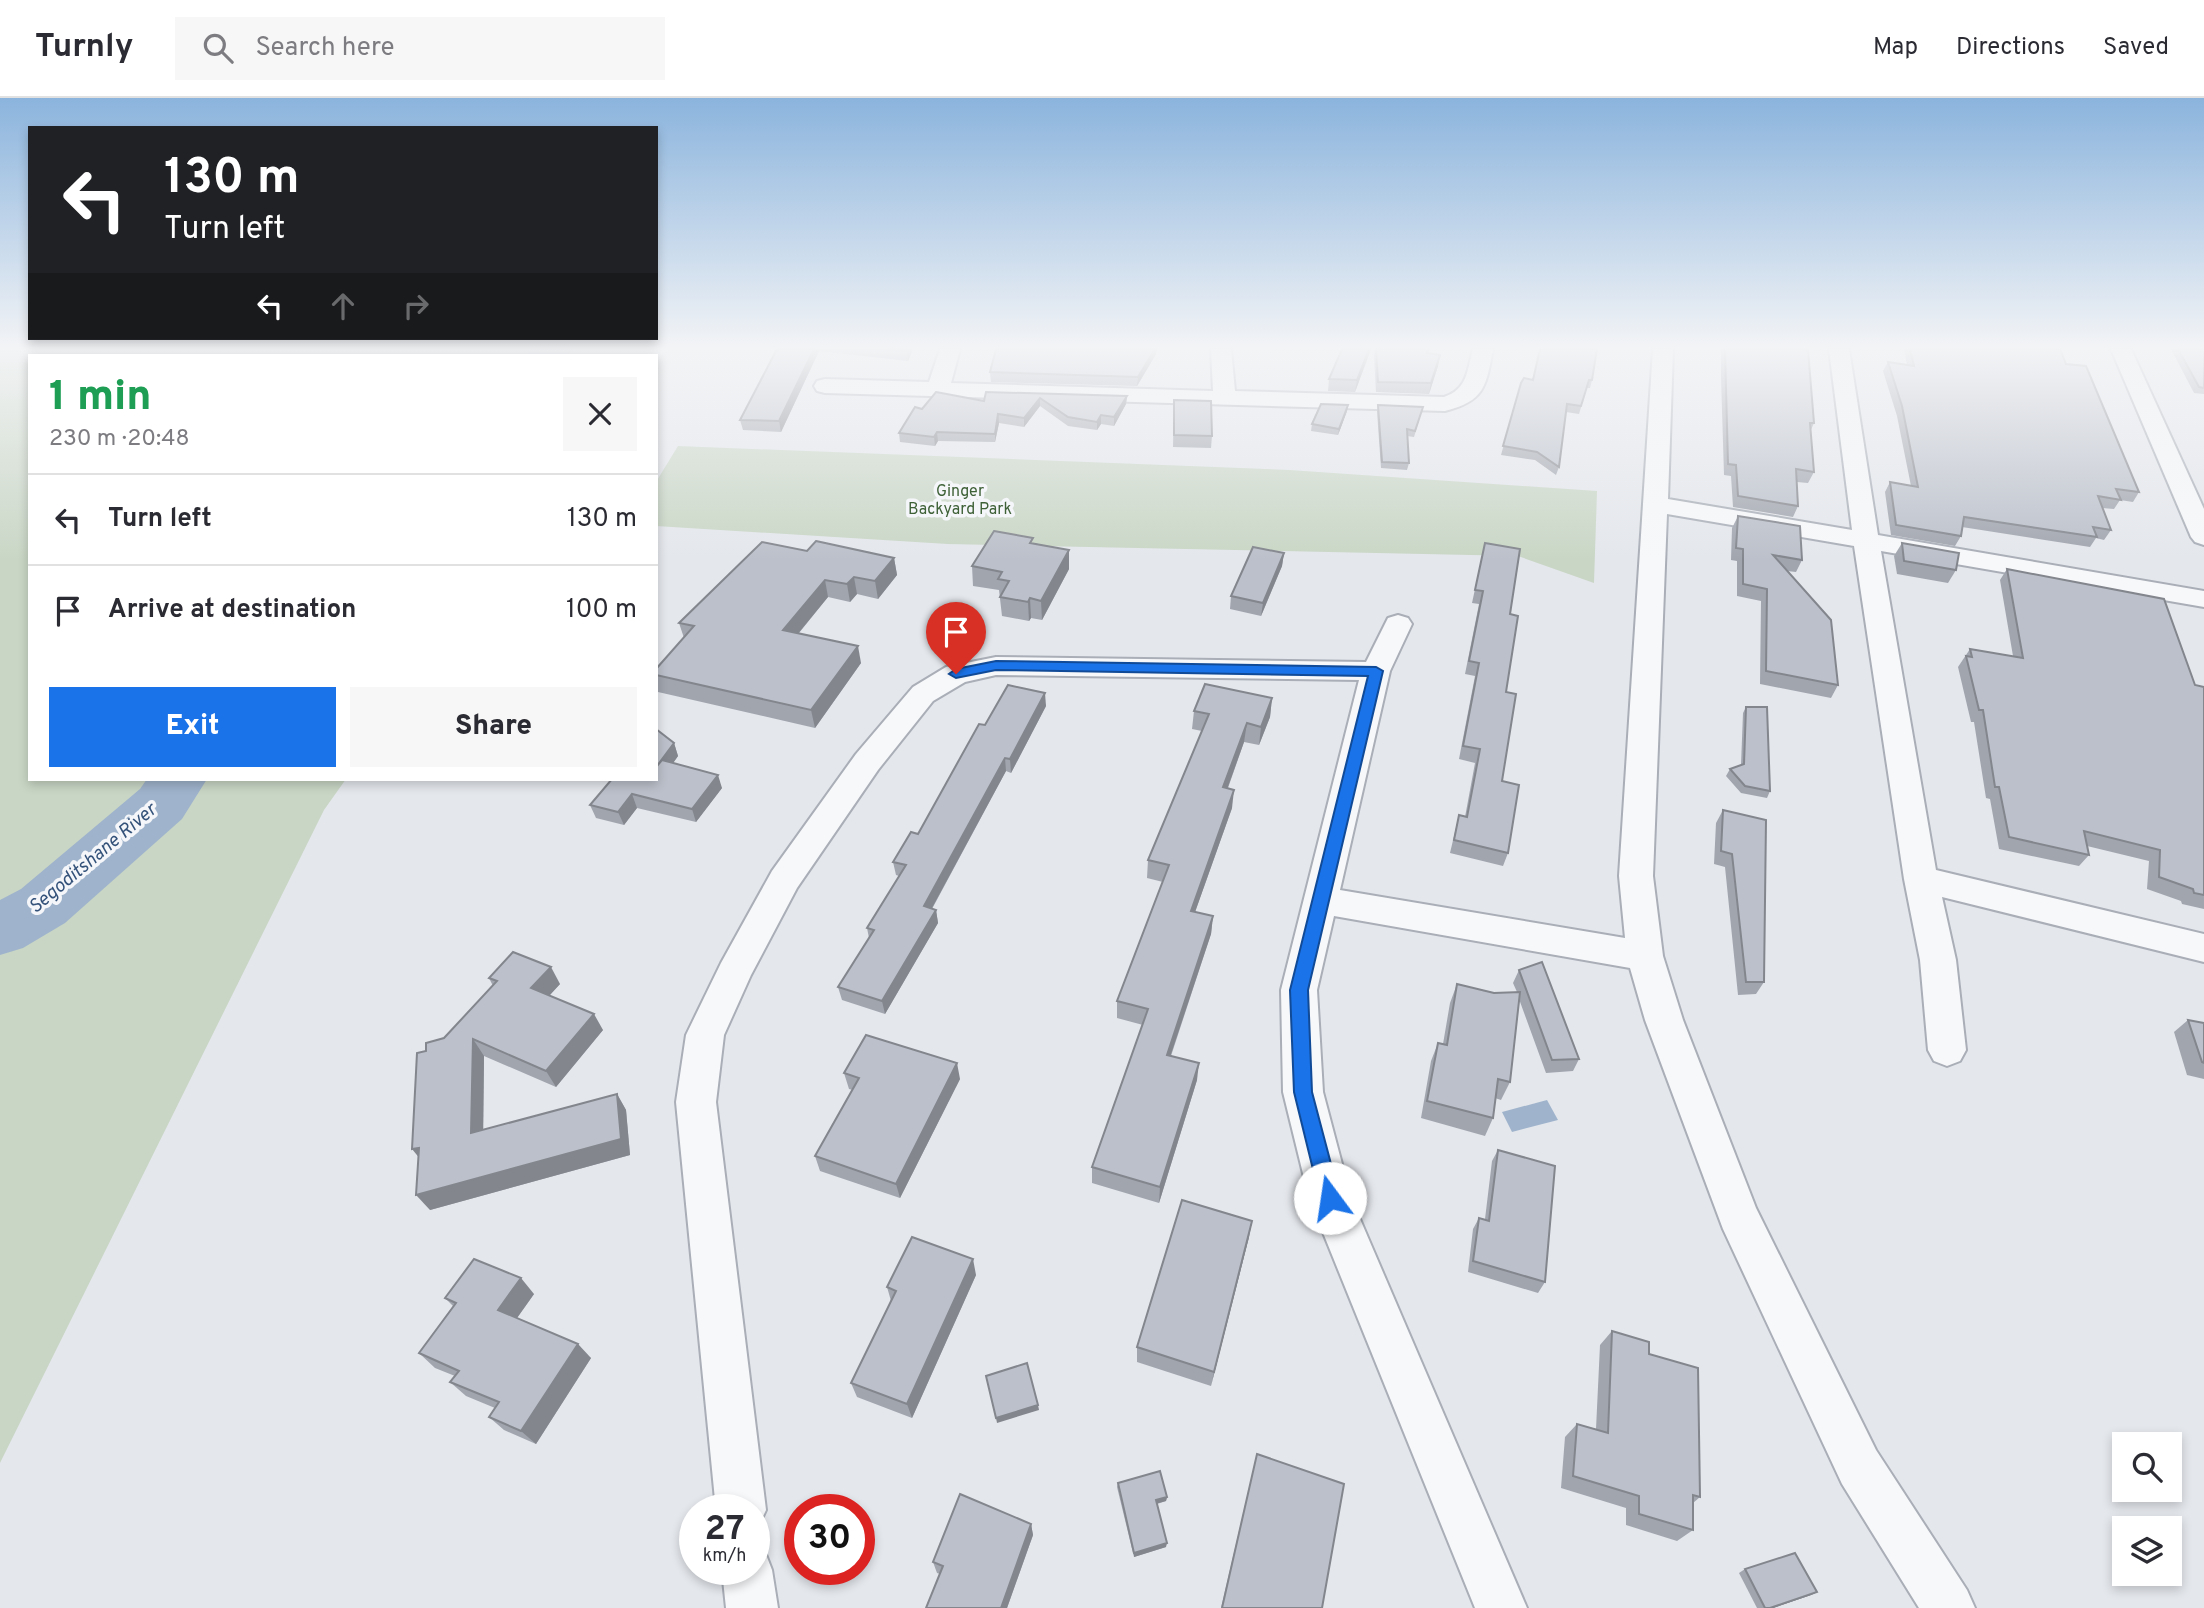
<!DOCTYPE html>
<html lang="en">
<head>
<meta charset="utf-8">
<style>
  :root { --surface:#fff; --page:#f7f7f7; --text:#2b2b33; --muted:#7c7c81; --line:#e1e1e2; --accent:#1a73e8 }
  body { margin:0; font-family:Overpass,sans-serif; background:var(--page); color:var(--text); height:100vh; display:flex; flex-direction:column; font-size:26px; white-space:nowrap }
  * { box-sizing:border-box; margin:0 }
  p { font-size:23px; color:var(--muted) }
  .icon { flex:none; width:38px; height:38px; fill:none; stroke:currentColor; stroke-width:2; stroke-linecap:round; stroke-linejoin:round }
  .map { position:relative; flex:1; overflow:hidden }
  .sheet { position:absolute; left:28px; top:256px; width:630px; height:427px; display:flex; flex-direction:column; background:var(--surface); border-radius:0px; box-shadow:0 4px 10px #0003 }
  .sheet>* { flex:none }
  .guide { position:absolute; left:28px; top:28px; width:630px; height:214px; border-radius:0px; box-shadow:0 4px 10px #0003; background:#202124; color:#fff; overflow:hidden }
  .buttons { position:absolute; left:2112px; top:1334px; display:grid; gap:14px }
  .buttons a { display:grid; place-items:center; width:70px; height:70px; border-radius:0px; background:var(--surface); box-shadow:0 4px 10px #0003; font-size:35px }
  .speed { position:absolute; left:679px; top:1396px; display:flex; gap:14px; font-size:35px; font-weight:700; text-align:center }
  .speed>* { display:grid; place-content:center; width:91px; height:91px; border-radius:50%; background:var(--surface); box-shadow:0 4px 10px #0003; line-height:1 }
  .speed small { font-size:18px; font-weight:400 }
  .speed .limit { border:10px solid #d22; background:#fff; color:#111 }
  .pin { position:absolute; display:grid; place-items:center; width:60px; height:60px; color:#fff; margin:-72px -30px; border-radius:50% 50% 50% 0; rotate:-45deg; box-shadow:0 0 7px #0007 }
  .pin .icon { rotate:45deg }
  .me { position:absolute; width:77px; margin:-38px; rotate:346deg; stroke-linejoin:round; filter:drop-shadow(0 0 5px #0008) }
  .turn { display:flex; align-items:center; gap:24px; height:147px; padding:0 21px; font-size:32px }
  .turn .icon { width:91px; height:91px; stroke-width:2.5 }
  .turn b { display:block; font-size:49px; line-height:60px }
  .lanes { display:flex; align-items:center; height:66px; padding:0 21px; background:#0003; justify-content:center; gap:35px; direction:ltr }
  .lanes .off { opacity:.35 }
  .round { display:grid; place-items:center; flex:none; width:74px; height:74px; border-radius:0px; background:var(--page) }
  .head { display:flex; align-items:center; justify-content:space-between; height:119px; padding:0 21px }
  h1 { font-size:42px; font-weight:800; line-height:52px; color:#1e9e55 }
  .action { display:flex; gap:14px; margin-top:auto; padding:14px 21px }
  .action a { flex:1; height:80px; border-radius:0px; background:var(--accent); color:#fff; font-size:28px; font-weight:800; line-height:80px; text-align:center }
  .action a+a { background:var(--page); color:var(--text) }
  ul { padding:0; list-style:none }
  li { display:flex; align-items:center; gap:21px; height:91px; padding:0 21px; border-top:2px solid var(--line) }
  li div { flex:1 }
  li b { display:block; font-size:26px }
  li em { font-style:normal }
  header { display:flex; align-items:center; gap:42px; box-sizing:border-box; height:98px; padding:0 35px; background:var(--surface); border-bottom:2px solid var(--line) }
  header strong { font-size:33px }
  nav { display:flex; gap:38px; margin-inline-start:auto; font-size:24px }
  .search { width:490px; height:63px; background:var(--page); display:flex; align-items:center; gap:18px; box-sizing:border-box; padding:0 24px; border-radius:0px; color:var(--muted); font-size:26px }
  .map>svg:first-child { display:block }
  .green { fill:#c9d6c5 }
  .water { fill:#9fb4cc }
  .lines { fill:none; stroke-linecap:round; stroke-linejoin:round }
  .river { fill:#9fb4cc; fill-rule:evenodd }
  .minor-casing { stroke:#a9aeb7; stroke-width:4 }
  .minor { fill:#f7f8fa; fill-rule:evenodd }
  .wall { fill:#a1a5ae }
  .shaded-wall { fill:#83868d }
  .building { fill:#bbc0ca; stroke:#83868d; stroke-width:2 }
  .route { fill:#1a73e8; stroke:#114b97; stroke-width:2 }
  .labels { text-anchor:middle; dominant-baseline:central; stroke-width:7; stroke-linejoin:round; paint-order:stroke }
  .far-park-label { font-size:16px; fill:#3f6138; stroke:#f4f6f9 }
  .water-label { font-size:19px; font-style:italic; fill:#34527a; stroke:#f4f6f9 }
</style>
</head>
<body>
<header>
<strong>Turnly</strong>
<div class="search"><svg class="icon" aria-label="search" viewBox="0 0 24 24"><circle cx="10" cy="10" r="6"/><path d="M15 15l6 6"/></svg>Search here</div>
<nav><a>Map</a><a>Directions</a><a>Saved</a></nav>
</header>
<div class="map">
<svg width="2204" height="1510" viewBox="0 0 2204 1510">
  <rect width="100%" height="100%" fill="#e4e7ec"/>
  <g class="green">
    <path d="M0 251H648L644 257H30V681H346L324 712 0 1365Z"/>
    <path d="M678 348 1289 372 1597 393 1594 485 1518 458 948 446 656 428V384Z"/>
  </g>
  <path class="water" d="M1547 1002 1558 1022 1512 1034 1502 1014Z"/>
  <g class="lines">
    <g class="river">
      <path d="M531 251H572L568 257H527Z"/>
      <path d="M147 681H207L182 721 65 825 23 850 0 857V802L21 791 140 691Z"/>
    </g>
    <defs>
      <g id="minor">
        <path d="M940 251H960L951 285 1213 293 1211 251H1231L1235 293 1444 299C1468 291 1467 272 1473 251H1493C1486 288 1485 303 1445 313L825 295 817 293 814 288 817 283 825 281 929 284Z"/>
        <path d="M1653 251H1673L1668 401 1852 432 1829 251H1849L1878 437 2204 493V509L1881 453 1936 772 2204 836V864L1942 799 1956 862 1966 952 1960 963 1947 968 1934 963 1928 952 1920 862 1904 781 1854 448 1667 416 1653 778 1663 858 1683 922 1756 1110 1876 1352 1967 1492 1975 1510H1919L1842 1386 1723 1131 1645 922 1630 870 1334 818 1317 892 1323 994 1351 1100 1527 1510H1475L1309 1100 1283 994 1281 892 1359 582 996 577 965 584 933 603 878 672 797 790 751 877 724 937 716 1004 766 1412 758 1429 754 1431V1412H716L676 1004 686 937 721 865 772 773 856 656 913 589 946 569 996 559 1366 564 1388 520 1398 517 1408 520 1412 526 1390 573 1340 792 1625 840 1619 778Z"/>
        <path d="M2111 251H2131L2204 411V447L2195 444 2191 439Z"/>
        <path d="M754 1450 765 1454 772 1472 778 1510H726L722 1472H754Z"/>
      </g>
    </defs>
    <use href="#minor" class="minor-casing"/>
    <use href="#minor" class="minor"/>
  </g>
  <g class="wall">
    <path d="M779 251H913L908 263 819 253 781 334 743 332 740 322Z"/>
    <path d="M1342 251H1371L1355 294 1328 293 1329 281Z"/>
    <path d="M1375 251H1430L1428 255 1438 268 1429 296 1376 294 1374 258Z"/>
    <path d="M1721 251H1801L1814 325 1810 334 1814 374 1808 385 1797 384 1798 408 1793 419 1733 409 1731 378 1724 377 1721 279Z"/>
    <path d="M1904 251H2060L2066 266 2139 394 2133 404 2120 402 2114 411 2102 410 2111 432 2104 442 2096 440 2090 449 1962 429 1961 438 1955 448 1891 437 1885 394 1890 384 1911 388 1897 318 1883 273 1888 264 1907 267Z"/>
    <path d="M2171 251H2204V296L2194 295Z"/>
    <path d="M1156 256 1137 288 991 284 990 274Z"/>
    <path d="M1533 282H1592L1590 290H1587L1579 316 1566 314 1559 369 1556 377 1535 362 1501 357 1521 285Z"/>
    <path d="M986 294 1127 298 1126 306 1114 328 1101 326 1097 332 1068 328 1040 308 1024 329 999 325 995 344 938 343 935 348 900 344 899 335 922 311 984 303Z"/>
    <path d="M1174 302 1212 338 1211 350 1173 349Z"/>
    <path d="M1348 307 1347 313 1338 337 1311 333 1312 326Z"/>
    <path d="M1378 307 1423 309 1414 339 1407 338 1409 365 1407 372 1381 370 1377 314Z"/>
    <path d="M1738 418 1802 462 1796 474 1787 473 1838 587 1831 600 1760 586 1761 503 1737 498V463L1731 462 1732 430Z"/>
    <path d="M1033 445 1069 452V471L1042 522 1031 520 1029 523 1002 518 999 492 973 488 972 468Z"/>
    <path d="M1485 445 1510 516 1502 683 1508 755 1503 768 1450 755 1459 717 1465 719 1475 665 1459 661 1475 578 1465 576 1479 506 1472 505Z"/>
    <path d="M1902 445 1956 472 1948 485 1897 476 1894 458Z"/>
    <path d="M807 453 894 460 897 477 878 501 857 496 850 504 828 499 799 535 861 565 815 630 658 594 656 588V571L684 540 679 525Z"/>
    <path d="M1284 455 1282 468 1261 518 1230 511 1231 498Z"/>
    <path d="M2007 471 2195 587 2204 589V811L2182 806 2181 803 2147 791 2149 763 2087 748 2089 757 2079 768 1999 751 1990 701 1986 700 1974 624H1971L1958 569 1970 551 2013 558 2000 482Z"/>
    <path d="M1272 600 1270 619 1259 647 1244 644 1228 690 1232 710 1195 814 1213 818 1211 836 1171 958 1197 982 1159 1105 1092 1085V1069L1143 927 1117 920V903L1163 784 1147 780 1148 762 1202 633 1192 631 1194 613Z"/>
    <path d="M1046 608 1011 675 1006 673 932 811 936 812 938 825 885 916 842 902 838 889 869 840 867 830 899 778 896 777 893 764 918 736 985 627Z"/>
    <path d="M1746 609 1770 693 1767 700 1741 695 1726 678 1730 671 1741 667 1743 615Z"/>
    <path d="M674 645 678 658 673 665 722 690 696 724 637 710 624 727 596 720 590 707Z"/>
    <path d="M1723 712 1764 884 1756 896 1738 897 1725 769 1714 766 1716 725Z"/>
    <path d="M1519 872 1579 961 1573 973 1546 975 1519 901 1510 984 1501 1002 1495 1000 1493 1020 1485 1038 1421 1020 1431 963 1438 945 1443 946 1450 905 1457 886 1494 895 1517 894 1513 885Z"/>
    <path d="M489 880 560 886 549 897 603 932 556 989 484 958 483 1032 617 996 626 1012 630 1057 430 1112 426 953 444 940 493 888Z"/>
    <path d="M2188 922 2204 925V981L2187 977 2174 934Z"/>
    <path d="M844 975 960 981 900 1100 820 1073 815 1058 853 992 849 991Z"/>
    <path d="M1498 1052 1545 1184 1538 1195 1468 1174 1473 1131 1479 1120 1485 1121 1492 1063Z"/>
    <path d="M1249 1139 1211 1288 1137 1264V1249Z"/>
    <path d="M976 1177 912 1320 857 1299 851 1285 891 1203 887 1189Z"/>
    <path d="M534 1196 517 1220 591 1260 536 1346 504 1332 489 1319 495 1310 466 1298 450 1284 455 1278 435 1270 419 1255 453 1208 445 1200Z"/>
    <path d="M1612 1233 1649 1256 1700 1399 1693 1405V1432L1677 1443 1626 1427V1410L1561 1390 1565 1339 1577 1326 1596 1331 1600 1247Z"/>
    <path d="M1257 1356 1322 1510H1221Z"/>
    <path d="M1118 1385 1167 1399 1166 1403 1157 1406 1166 1449 1134 1459 1117 1389Z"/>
    <path d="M1031 1426 1033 1437 1007 1510H926L940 1476 937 1475 933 1464Z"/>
    <path d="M1745 1471 1817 1494 1811 1497 1773 1510H1757L1739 1475Z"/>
  </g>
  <g class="shaded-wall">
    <path d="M814 251H819V253L781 334 779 323Z"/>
    <path d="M908 251H913L908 263 907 253Z"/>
    <path d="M1155 251H1157L1156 256 1137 288 1138 279Z"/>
    <path d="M1369 251H1371L1355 294 1357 282Z"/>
    <path d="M1440 257 1438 268 1429 296 1431 285Z"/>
    <path d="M1127 298 1126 306 1114 328V319Z"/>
    <path d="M1040 300V308L1024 329V320Z"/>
    <path d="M1348 307 1347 313 1338 337 1339 331Z"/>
    <path d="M998 316 999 325 995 344V336Z"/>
    <path d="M1101 317V326L1097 332V324Z"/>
    <path d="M937 334 938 343 935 348 934 339Z"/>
    <path d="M1069 452V471L1042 522 1041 503Z"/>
    <path d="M1284 455 1282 468 1261 518 1263 505Z"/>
    <path d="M894 460 897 477 878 501 875 483Z"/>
    <path d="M854 479 857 496 850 504 847 486Z"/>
    <path d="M825 482 828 499 787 549 783 532Z"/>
    <path d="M1030 500 1031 520 1029 523 1028 504Z"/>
    <path d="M858 548 861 565 815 630 811 612Z"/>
    <path d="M1045 595 1046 608 1011 675 1010 661Z"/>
    <path d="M1272 600 1270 619 1259 647 1261 629Z"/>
    <path d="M1247 625 1244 644 1221 708 1223 689Z"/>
    <path d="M674 645 678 658 662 681 657 668Z"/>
    <path d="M1005 660 1006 673 926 821 924 808Z"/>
    <path d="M718 677 722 690 696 724 692 711Z"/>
    <path d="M1234 692 1232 710 1189 831 1191 813Z"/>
    <path d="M632 696 637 710 624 727 618 714Z"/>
    <path d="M936 812 938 825 885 916 882 903Z"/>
    <path d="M1213 818 1211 836 1165 974 1167 957Z"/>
    <path d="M551 869 560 886 541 907 531 890Z"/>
    <path d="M594 916 603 932 556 989 546 973Z"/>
    <path d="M473 941 484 958 483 1051 471 1035Z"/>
    <path d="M957 965 960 981 900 1100 896 1086Z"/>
    <path d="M1199 965 1197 982 1159 1105 1160 1089Z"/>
    <path d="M617 996 626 1012 630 1057 430 1112 416 1097Z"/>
    <path d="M419 1050 425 1067 412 1051Z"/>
    <path d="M1252 1123 1249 1139 1211 1288 1214 1274Z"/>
    <path d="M973 1161 976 1177 912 1320 907 1306Z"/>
    <path d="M521 1180 534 1196 512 1227 498 1212Z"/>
    <path d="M578 1246 591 1260 536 1346 521 1333Z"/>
    <path d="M1038 1307 1039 1312 997 1325 996 1320Z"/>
    <path d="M1167 1399 1166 1403 1155 1406 1156 1402Z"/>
    <path d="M1031 1426 1033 1437 1007 1510H1001Z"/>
    <path d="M1167 1445 1166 1449 1134 1459V1455Z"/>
    <path d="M1817 1494 1811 1497 1773 1510H1770Z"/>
  </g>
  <g class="building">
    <path d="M779 251H814L779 323 740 322 776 253Z"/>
    <path d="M887 251H908L907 253Z"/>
    <path d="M996 251H1155L1138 279 990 274Z"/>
    <path d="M1342 251H1369L1357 282 1329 281Z"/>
    <path d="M1376 251H1428L1427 255 1440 257 1431 285 1378 284Z"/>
    <path d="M1540 251H1597L1592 282H1589L1581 308 1567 306 1559 369 1537 354 1503 348 1521 285 1524 280 1533 282Z"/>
    <path d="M1725 251H1801L1808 252 1814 325H1810L1814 374 1796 371 1798 408 1738 398 1736 367 1728 366Z"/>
    <path d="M1910 251H2060L2066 266 2086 268 2139 394 2116 391 2121 402 2098 398 2111 432 2093 429 2097 439 1964 419 1961 438 1896 427 1890 384 1918 389 1902 308 1888 264 1914 268Z"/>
    <path d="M2178 251H2204V290L2199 289Z"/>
    <path d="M936 294 984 303 986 294 1127 298 1114 319 1101 317 1097 324 1068 319 1040 300 1024 320 998 316 995 336 937 334 934 339 899 335 915 309 922 311Z"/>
    <path d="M1174 302 1211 303 1212 338 1174 337Z"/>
    <path d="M1321 306 1348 307 1339 331 1312 326Z"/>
    <path d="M1378 307 1423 309 1415 333 1407 331 1409 365 1382 364Z"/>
    <path d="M1738 418 1800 428 1802 462 1773 457 1831 522 1838 587 1766 573 1767 491 1743 486V451L1736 450Z"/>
    <path d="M994 433 1033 440 1030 445 1069 452 1041 503 1030 500 1028 504 1000 499 1009 483 998 481 1002 474 972 468Z"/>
    <path d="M816 443 894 460 875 483 854 479 847 486 825 482 783 532 858 548 811 612 656 577V571L694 528 679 525 762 444 807 453Z"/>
    <path d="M1485 445 1520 451 1510 516 1518 518 1506 594 1516 596 1502 683 1519 687 1508 755 1454 742 1459 717 1467 719 1480 651 1463 648 1479 565 1469 563 1483 493 1475 492Z"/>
    <path d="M1902 445 1959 455 1956 472 1904 463Z"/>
    <path d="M1253 449 1284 455 1263 505 1231 498Z"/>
    <path d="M2007 471 2164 501 2195 587 2204 589V797L2194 795 2193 791 2159 779 2160 752 2084 733 2089 757 2009 739 1999 689H1995L1983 612H1979L1966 558 1972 559 1970 551 2023 560Z"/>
    <path d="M1205 586 1272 600 1261 629 1247 625 1223 689 1234 692 1191 813 1213 818 1167 957 1199 965 1160 1089 1092 1069 1148 911 1117 903 1169 767 1148 762 1209 616 1194 613Z"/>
    <path d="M1008 587 1045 595 1010 661 1005 660 924 808 936 812 882 903 838 889 874 832 867 830 906 767 893 764 911 734 918 736 979 626 985 627Z"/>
    <path d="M1746 609H1767L1770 693 1745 688 1730 671 1744 666Z"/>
    <path d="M656 631 674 645 657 668 662 662 718 677 692 711 632 696 618 714 590 707 612 681H656Z"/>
    <path d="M1723 712 1766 722 1764 884H1746L1732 756 1721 753Z"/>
    <path d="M513 854 551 869 531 890 594 916 546 973 473 941 471 1035 617 996 621 1041 416 1097 419 1050 412 1051 417 955 426 953V945L444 940 497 883 489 880Z"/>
    <path d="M1542 864 1579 961 1552 962 1519 872Z"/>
    <path d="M1457 886 1494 895 1520 894 1510 984 1498 981 1493 1020 1427 1003 1438 945 1447 947Z"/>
    <path d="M2188 922 2204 925V965L2202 964Z"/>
    <path d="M866 937 957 965 896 1086 815 1058 859 980 844 975Z"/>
    <path d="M1498 1052 1555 1068 1545 1184 1473 1163 1479 1120 1489 1123Z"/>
    <path d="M1182 1102 1252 1123 1214 1274 1137 1249Z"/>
    <path d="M912 1139 973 1161 907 1306 851 1285 896 1193 887 1189Z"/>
    <path d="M474 1161 521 1180 498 1212 578 1246 521 1333 489 1319 499 1304 450 1284 459 1273 419 1255 456 1205 445 1200Z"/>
    <path d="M1612 1233 1649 1244V1256L1698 1270 1700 1399 1693 1397V1432L1639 1416V1398L1573 1378 1577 1326 1608 1335Z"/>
    <path d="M1027 1265 1038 1307 996 1320 986 1278Z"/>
    <path d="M1257 1356 1344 1386 1322 1510H1222Z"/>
    <path d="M1160 1373 1167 1399 1156 1402 1167 1445 1134 1455 1118 1385Z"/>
    <path d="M960 1396 1031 1426 1001 1510H926L943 1468 933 1464Z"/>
    <path d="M1795 1455 1817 1494 1770 1510H1765L1745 1471Z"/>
  </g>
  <linearGradient id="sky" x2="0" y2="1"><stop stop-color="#8bb4dd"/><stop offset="0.54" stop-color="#f3f4f6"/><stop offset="1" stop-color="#f3f4f6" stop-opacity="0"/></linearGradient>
  <rect width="2204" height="462" fill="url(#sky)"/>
  <path class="route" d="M996 563 1376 569 1383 573 1308 892 1312 994 1340 1100 1337 1107 1330 1109 1323 1107 1320 1100 1294 994 1290 892 1368 578 996 572 956 580 949 576 956 571Z"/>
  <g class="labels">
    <g class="far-park-label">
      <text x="960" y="394">Ginger<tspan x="960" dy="18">Backyard Park</tspan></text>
    </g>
    <g class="water-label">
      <text transform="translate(93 761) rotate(-40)">Segoditshane River</text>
    </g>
  </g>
</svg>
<div class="buttons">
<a><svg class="icon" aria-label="search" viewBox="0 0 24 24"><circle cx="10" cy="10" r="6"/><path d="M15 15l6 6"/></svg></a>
<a><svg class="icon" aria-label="layers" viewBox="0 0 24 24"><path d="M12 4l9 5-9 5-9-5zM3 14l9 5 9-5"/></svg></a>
</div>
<div class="speed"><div>27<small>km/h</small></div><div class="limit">30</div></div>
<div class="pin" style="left:956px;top:576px;background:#d93025"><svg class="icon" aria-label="arrive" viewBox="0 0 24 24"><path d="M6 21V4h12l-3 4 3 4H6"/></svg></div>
<svg class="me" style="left:1330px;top:1100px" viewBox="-20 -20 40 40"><circle r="19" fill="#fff"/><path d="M0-13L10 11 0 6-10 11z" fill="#1a73e8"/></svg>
<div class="guide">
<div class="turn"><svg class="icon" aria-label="left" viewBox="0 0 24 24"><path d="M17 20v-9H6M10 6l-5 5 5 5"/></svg><div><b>130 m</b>Turn left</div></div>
<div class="lanes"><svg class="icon" aria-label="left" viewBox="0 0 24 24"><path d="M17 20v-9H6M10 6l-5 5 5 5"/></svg><svg class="icon off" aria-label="ahead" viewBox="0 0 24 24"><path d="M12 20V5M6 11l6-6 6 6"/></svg><svg class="icon off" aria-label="right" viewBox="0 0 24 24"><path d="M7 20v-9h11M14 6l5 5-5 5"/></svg></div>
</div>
<section class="sheet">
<div class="head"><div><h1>1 min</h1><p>230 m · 20:48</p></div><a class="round"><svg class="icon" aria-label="close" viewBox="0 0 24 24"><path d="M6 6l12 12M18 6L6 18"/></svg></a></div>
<ul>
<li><svg class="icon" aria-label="left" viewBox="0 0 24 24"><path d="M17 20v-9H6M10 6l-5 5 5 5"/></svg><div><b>Turn left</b></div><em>130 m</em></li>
<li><svg class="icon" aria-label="arrive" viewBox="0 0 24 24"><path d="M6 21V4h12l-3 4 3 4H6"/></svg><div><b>Arrive at destination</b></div><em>100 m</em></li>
</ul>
<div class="action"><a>Exit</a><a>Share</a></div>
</section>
</div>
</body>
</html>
